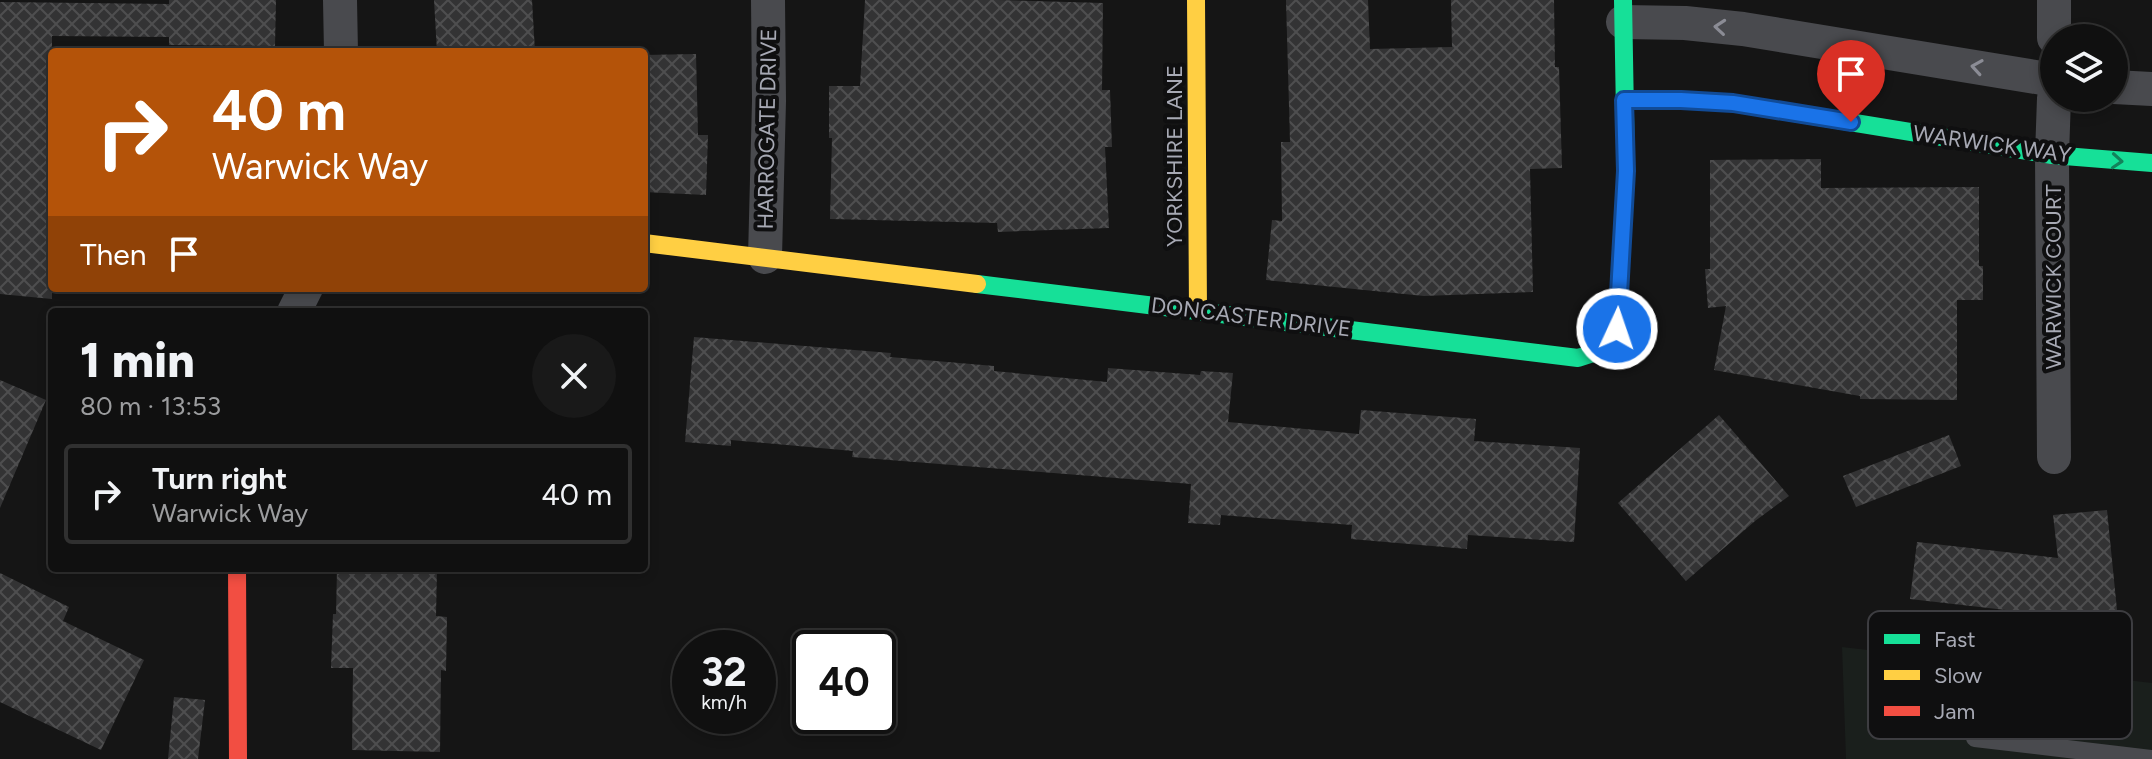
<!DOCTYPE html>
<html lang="en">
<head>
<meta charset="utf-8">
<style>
  :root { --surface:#101010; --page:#191919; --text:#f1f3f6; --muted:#9c9d9f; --line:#303030 }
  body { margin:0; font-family:Figtree,sans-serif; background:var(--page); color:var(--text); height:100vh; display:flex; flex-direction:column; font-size:30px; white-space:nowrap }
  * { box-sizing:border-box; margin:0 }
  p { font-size:26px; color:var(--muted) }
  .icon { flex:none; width:44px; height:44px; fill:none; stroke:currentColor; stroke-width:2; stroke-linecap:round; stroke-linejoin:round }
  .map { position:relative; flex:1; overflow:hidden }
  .sheet { position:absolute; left:48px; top:308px; width:600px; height:264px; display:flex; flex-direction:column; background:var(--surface); border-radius:8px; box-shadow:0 4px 12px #0003,0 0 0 2px var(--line) }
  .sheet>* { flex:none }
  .banner { position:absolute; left:48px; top:48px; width:600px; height:244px; border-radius:8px; box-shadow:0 4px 12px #0003,0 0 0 2px var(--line); background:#b45309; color:#fff; overflow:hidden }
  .buttons { position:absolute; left:2040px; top:24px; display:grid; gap:16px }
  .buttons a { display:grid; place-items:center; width:88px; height:88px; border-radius:50%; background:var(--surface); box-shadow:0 4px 12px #0003,0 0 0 2px var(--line); font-size:40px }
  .speed { position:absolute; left:672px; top:630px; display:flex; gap:16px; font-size:40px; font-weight:700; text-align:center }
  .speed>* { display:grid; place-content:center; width:104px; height:104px; border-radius:50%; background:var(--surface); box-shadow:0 4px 12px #0003,0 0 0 2px var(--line); line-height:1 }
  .speed small { font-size:20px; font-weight:400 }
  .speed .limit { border:4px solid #111; border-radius:12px; background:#fff; color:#111 }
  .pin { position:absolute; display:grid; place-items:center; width:68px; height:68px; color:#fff; margin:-82px -34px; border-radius:50% 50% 50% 0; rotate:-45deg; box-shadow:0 0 8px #0007 }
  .pin .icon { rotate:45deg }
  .me { position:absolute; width:88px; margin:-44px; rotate:3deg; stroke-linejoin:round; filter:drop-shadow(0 0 6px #0008) }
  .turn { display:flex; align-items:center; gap:28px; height:168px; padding:0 32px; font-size:36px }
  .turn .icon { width:104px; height:104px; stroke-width:2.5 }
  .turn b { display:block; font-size:56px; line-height:68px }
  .then { display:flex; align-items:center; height:76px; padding:0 32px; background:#0003; gap:16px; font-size:30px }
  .round { display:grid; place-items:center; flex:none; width:84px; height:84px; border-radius:42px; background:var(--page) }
  .overview { display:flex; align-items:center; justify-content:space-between; height:136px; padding:0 32px }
  h1 { font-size:48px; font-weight:800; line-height:60px }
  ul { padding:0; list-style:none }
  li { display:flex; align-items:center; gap:24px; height:100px; margin:0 16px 12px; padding:0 16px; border:4px solid var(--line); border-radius:8px }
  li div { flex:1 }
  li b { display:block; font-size:30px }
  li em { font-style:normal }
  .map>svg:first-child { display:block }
  .garden { fill:#1a1f1c }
  .building { fill:url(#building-cross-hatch) }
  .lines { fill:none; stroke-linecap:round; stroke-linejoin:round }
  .lane { stroke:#494a4e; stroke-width:18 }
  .street { stroke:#494a4e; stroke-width:34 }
  .fast { stroke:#16e098; stroke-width:18 }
  .slow { stroke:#ffcf43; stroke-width:18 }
  .jam { stroke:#f24e42; stroke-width:18 }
  .oneway { stroke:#8b8c95 }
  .oneway2 { stroke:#13825b }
  .route-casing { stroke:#114b97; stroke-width:20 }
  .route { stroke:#1a73e8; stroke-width:14 }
  .labels { text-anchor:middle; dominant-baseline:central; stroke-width:8; stroke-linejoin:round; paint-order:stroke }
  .street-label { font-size:22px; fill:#a7a9b4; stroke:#0f0f10 }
  .key { fill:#0f0f10; stroke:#3d3d41; stroke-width:2 }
  .key-label { font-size:22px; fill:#a7a9b4 }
</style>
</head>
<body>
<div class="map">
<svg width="2152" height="759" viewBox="0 0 2152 759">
  <defs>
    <pattern id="building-cross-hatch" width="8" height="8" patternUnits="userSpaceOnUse" patternTransform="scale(2)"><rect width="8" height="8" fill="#333334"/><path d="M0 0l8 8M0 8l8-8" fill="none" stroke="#4e4e4f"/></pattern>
  </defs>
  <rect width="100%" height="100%" fill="#151515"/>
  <path class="garden" d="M1842 647 2152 683V759H1846Z"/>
  <g class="building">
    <path d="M169 0H276L275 46 169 45V37L52 36V299L0 294V2L169 4Z"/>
    <path d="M434 0H532L535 52H437Z"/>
    <path d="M865 0H998L1103 3 1102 90H1110L1112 147H1105L1109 228 998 232 997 223 830 219 832 138H829V86H860Z"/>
    <path d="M1286 0H1368L1370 49 1452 47 1451 0H1554L1555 67H1559L1562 168 1530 169 1533 292 1424 296 1266 280 1272 220 1282 221 1281 142H1290Z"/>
    <path d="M696 54 698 135H708L706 195 644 192V55Z"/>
    <path d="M1821 159V188L1979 187V266H1983V300H1957V400L1860 399V396L1714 370 1726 306 1708 308 1705 269H1710V160Z"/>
    <path d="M694 337 891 353 890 357 994 366V371L1107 382 1108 368 1200 375 1201 371 1233 373 1228 422 1359 434 1361 410 1476 419 1474 441 1580 448 1574 542 1468 535 1467 549 1351 539 1352 525 1221 515 1220 525 1188 523 1191 484 852 457 853 451 731 440V446L685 442Z"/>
    <path d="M0 380 46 400 0 508Z"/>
    <path d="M1719 415 1789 496 1755 521 1686 581 1618 503Z"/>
    <path d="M1949 435 1961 466 1856 507 1843 476Z"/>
    <path d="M2107 510 2117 610 2059 616 1910 599 1917 542 2058 558 2053 515Z"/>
    <path d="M337 568H437L436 616 447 617 446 671 441 670 440 752 352 750 353 668H331L333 614H336Z"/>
    <path d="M0 573 69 607 63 621 144 660 101 750 0 702Z"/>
    <path d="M174 697 205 700 198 759H168Z"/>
  </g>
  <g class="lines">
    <path class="lane" d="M1975 738 2152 759"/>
    <g class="street">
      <path d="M340 0 341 52"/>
      <path d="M2054 0V38"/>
      <path d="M1623 22 1685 23 1743 29 2054 80"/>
      <path d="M2114 87 2152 89"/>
      <path d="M765 257 769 101 768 0"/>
      <path d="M294 312 306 288"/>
      <path d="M2054 457 2052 155 2054 98"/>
    </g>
    <g class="fast">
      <path d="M1624 100H1681L1733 103 2052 155 2152 163"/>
      <path d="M977 284 1578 358 1609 348 1617 329 1626 171 1623 0"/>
    </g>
    <g class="slow">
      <path d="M1196 0 1198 311"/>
      <path d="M644 243 977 284"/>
    </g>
    <path class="jam" d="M237 568 238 759"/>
  </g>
  <defs><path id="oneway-chevron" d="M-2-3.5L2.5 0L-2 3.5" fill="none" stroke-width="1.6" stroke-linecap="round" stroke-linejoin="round" transform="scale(2)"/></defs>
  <g class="oneway">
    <use href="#oneway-chevron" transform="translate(1720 27) rotate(-175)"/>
    <use href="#oneway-chevron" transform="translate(1977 67) rotate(-171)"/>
  </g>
  <use class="oneway2" href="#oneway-chevron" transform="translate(2117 161) rotate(4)"/>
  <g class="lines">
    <defs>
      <path id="route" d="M1617 329 1626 171 1624 100H1681L1733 103 1851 122"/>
    </defs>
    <use href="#route" class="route-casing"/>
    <use href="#route" class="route"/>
  </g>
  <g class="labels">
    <g class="street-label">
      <text transform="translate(767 129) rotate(-89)">HARROGATE DRIVE</text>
      <text transform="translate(1992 144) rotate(8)">WARWICK WAY</text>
      <text transform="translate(1174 156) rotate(-90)">YORKSHIRE LANE</text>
      <text transform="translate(2053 277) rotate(-90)">WARWICK COURT</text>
      <text transform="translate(1251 317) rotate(7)">DONCASTER DRIVE</text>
    </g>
  </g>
  <rect x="1868" y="611" width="264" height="128" rx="12" class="key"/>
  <rect x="1884" y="634" width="36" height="10" fill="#16e098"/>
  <rect x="1884" y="670" width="36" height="10" fill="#ffcf43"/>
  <rect x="1884" y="706" width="36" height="10" fill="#f24e42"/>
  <g class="key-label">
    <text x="1934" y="647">Fast</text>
    <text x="1934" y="683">Slow</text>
    <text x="1934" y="719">Jam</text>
  </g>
</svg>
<div class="buttons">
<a><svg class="icon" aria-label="layers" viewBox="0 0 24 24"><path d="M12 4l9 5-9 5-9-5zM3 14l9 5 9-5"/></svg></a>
</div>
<div class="speed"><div>32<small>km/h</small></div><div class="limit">40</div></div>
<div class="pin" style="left:1851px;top:122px;background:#d93025"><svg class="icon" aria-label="arrive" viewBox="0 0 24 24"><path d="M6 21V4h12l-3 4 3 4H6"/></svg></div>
<svg class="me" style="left:1617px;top:329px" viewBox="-20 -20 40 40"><circle r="17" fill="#1a73e8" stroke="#fff" stroke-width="3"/><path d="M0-11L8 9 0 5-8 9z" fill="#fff"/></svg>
<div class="banner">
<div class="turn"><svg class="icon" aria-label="right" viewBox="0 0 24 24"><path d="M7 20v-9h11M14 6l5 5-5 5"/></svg><div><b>40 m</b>Warwick Way</div></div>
<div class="then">Then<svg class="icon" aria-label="arrive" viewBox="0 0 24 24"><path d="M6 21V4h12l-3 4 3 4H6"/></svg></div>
</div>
<section class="sheet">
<div class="overview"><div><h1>1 min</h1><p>80 m · 13:53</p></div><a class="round"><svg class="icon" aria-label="close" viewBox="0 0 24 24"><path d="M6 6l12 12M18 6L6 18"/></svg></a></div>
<ul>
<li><svg class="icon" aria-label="right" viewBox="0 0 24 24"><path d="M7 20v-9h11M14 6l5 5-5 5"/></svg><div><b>Turn right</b><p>Warwick Way</p></div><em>40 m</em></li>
</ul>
</section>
</div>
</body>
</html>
